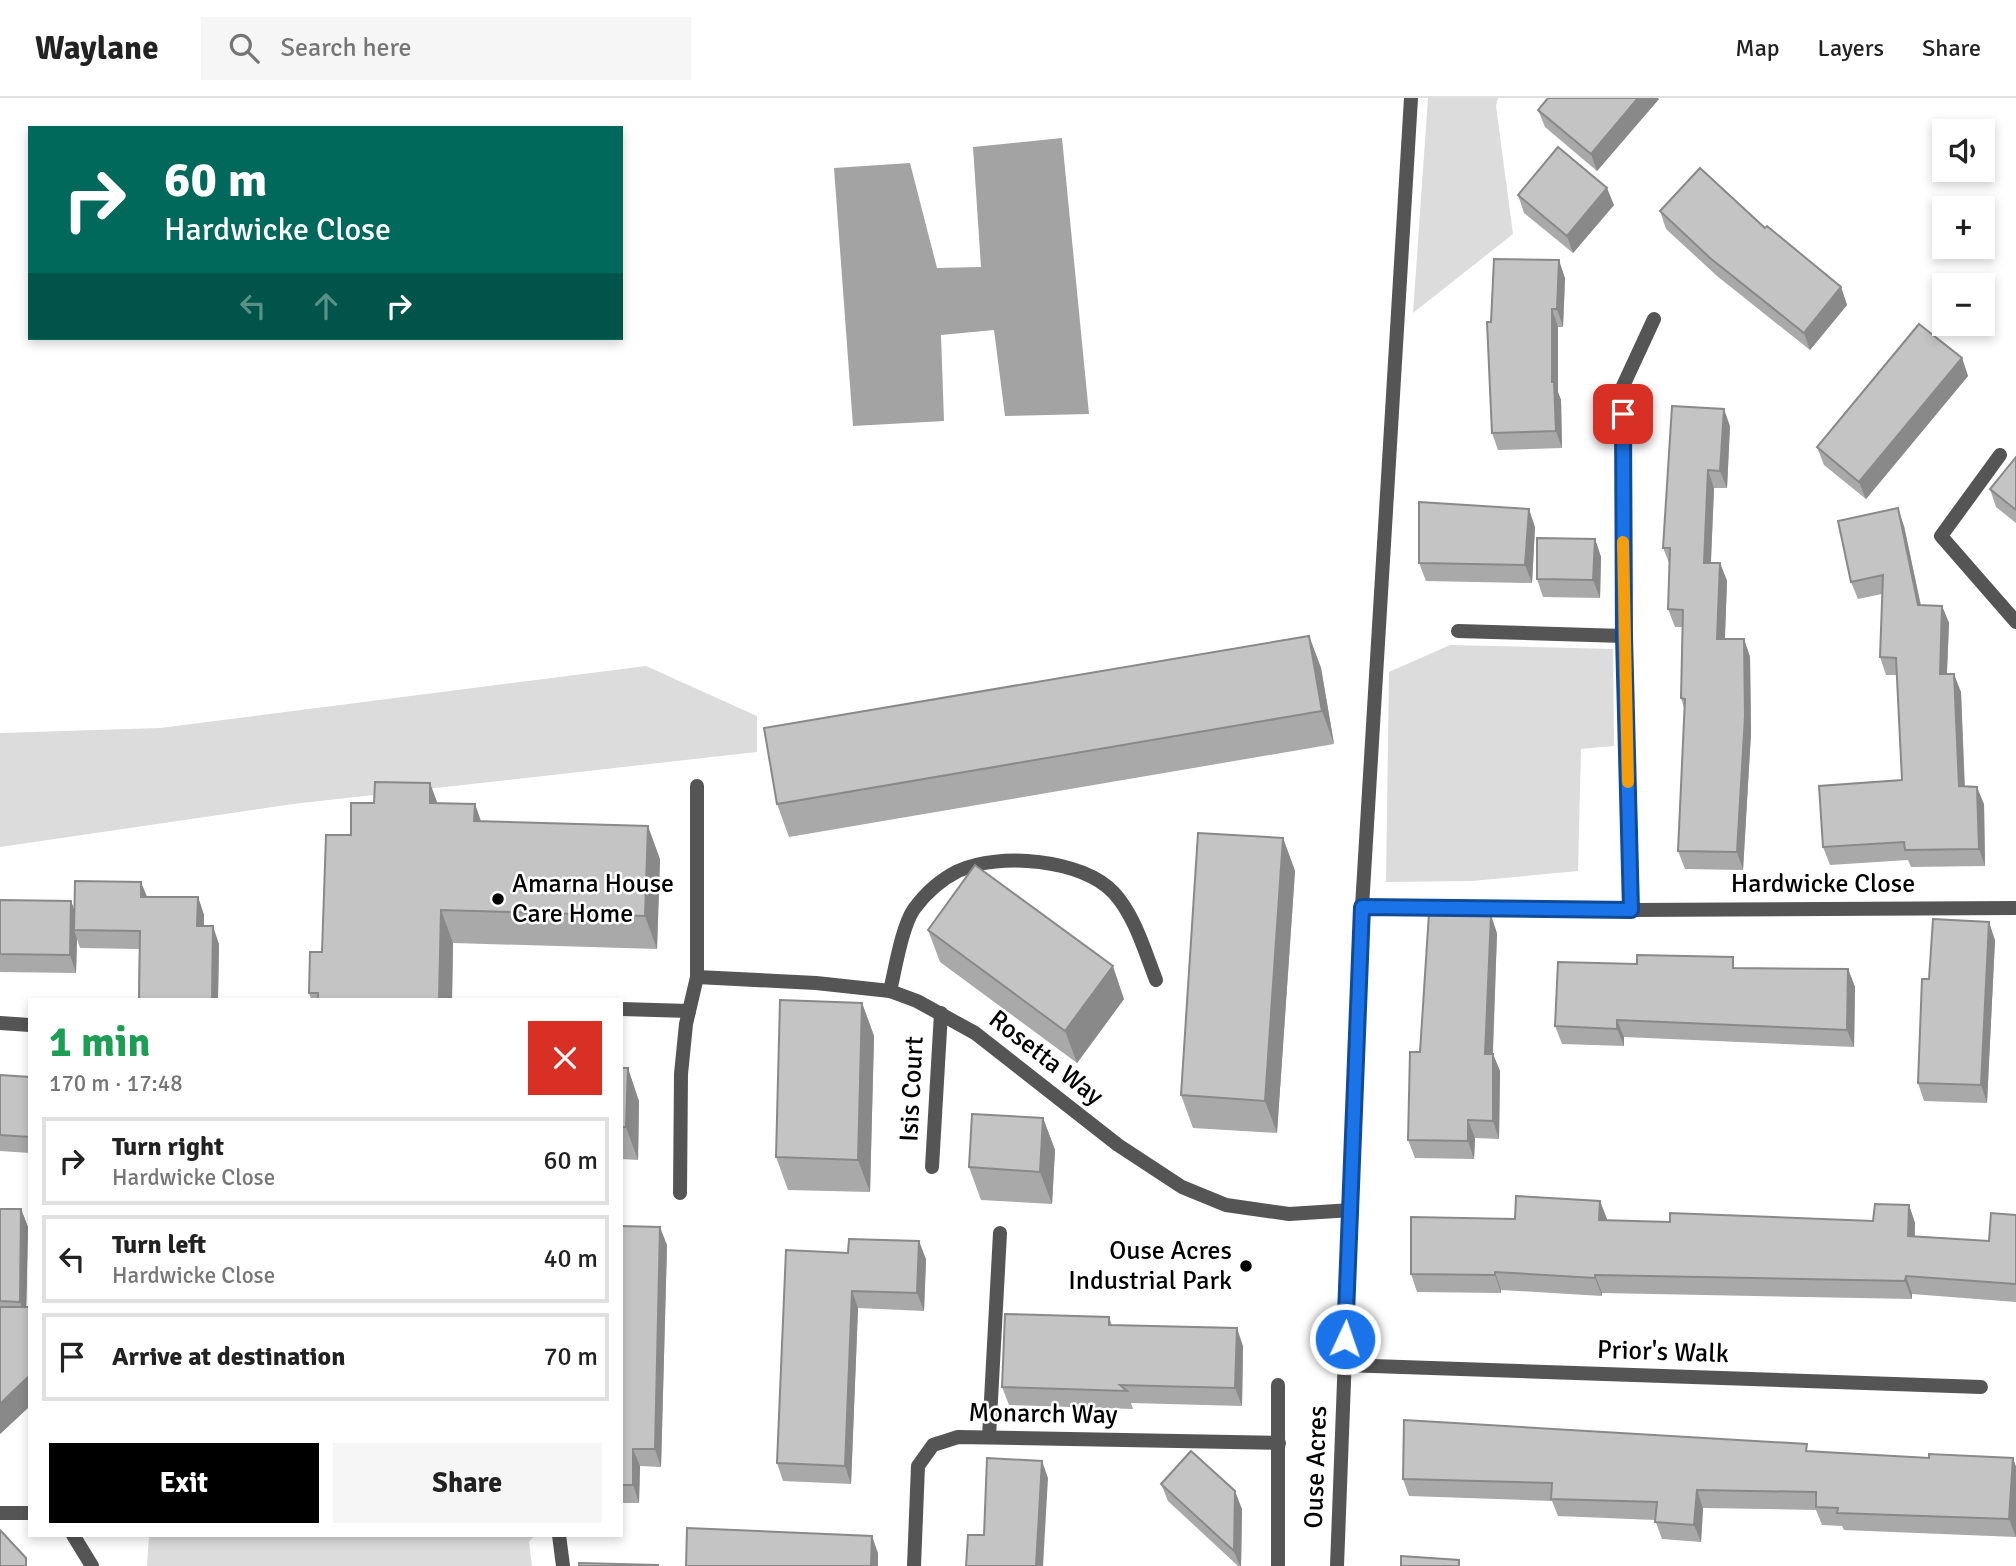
<!DOCTYPE html>
<html lang="en">
<head>
<meta charset="utf-8">
<style>
  :root { --surface:#fff; --page:#f6f6f6; --text:#222; --muted:#767676; --line:#e0e0e0; --accent:#000 }
  body { margin:0; font-family:Signika,sans-serif; background:var(--page); color:var(--text); height:100vh; display:flex; flex-direction:column; font-size:26px; white-space:nowrap }
  * { box-sizing:border-box; margin:0 }
  p { font-size:23px; color:var(--muted) }
  .icon { flex:none; width:38px; height:38px; fill:none; stroke:currentColor; stroke-width:2; stroke-linecap:round; stroke-linejoin:round }
  .map { position:relative; flex:1; overflow:hidden }
  .side { position:absolute; left:28px; top:900px; width:595px; height:539px; display:flex; flex-direction:column; background:var(--surface); border-radius:0px; box-shadow:0 4px 10px #0003 }
  .side>* { flex:none }
  .guide { position:absolute; left:28px; top:28px; width:595px; height:214px; border-radius:0px; box-shadow:0 4px 10px #0003; background:#00695c; color:#fff; overflow:hidden }
  .controls { position:absolute; left:1932px; top:21px; display:grid; gap:14px }
  .controls a { display:grid; place-items:center; width:63px; height:63px; border-radius:0px; background:var(--surface); box-shadow:0 4px 10px #0003; font-size:35px }
  .pin { position:absolute; display:grid; place-items:center; width:60px; height:60px; color:#fff; margin:-30px; border-radius:14px; box-shadow:0 4px 10px #0006 }
  .me { position:absolute; width:77px; margin:-38px; rotate:3deg; stroke-linejoin:round; filter:drop-shadow(0 0 5px #0008) }
  .turn { display:flex; align-items:center; gap:24px; height:147px; padding:0 21px; font-size:32px }
  .turn .icon { width:91px; height:91px; stroke-width:2.5 }
  .turn b { display:block; font-size:49px; line-height:60px }
  .lanes { display:flex; align-items:center; height:66px; padding:0 21px; background:#0003; justify-content:center; gap:35px; direction:ltr }
  .lanes .off { opacity:.35 }
  .round { display:grid; place-items:center; flex:none; width:74px; height:74px; border-radius:0px; background:var(--page) }
  .head { display:flex; align-items:center; justify-content:space-between; height:119px; padding:0 21px }
  h1 { font-size:42px; font-weight:700; line-height:52px; color:#1e9e55 }
  .primary-button { display:flex; gap:14px; margin-top:auto; padding:14px 21px }
  .primary-button a { flex:1; height:80px; border-radius:0px; background:var(--accent); color:#fff; font-size:28px; font-weight:700; line-height:80px; text-align:center }
  .primary-button a+a { background:var(--page); color:var(--text) }
  ul { padding:0; list-style:none }
  li { display:flex; align-items:center; gap:21px; height:88px; margin:0 14px 10px; padding:0 7px; border:4px solid var(--line); border-radius:0px }
  li div { flex:1 }
  li b { display:block; font-size:26px }
  li em { font-style:normal }
  header { display:flex; align-items:center; gap:42px; box-sizing:border-box; height:98px; padding:0 35px; background:var(--surface); border-bottom:2px solid var(--line) }
  header strong { font-size:33px }
  nav { display:flex; gap:38px; margin-inline-start:auto; font-size:24px }
  .search { width:490px; height:63px; background:var(--page); display:flex; align-items:center; gap:18px; box-sizing:border-box; padding:0 24px; border-radius:0px; color:var(--muted); font-size:26px }
  .map>svg:first-child { display:block }
  .green { fill:#dcdcdc }
  .water { fill:#a3a3a3 }
  .lines { fill:none; stroke-linecap:round; stroke-linejoin:round }
  .lane { stroke:#555; stroke-width:14 }
  .street { stroke:#555; stroke-width:14 }
  .wall { fill:#a9a9a9 }
  .shaded-wall { fill:#898989 }
  .building { fill:#c4c4c4; stroke:#898989; stroke-width:2 }
  .route-casing { stroke:#114b97; stroke-width:18 }
  .route { stroke:#1a73e8; stroke-width:12 }
  .slow { stroke:#f59e0b; stroke-width:12 }
  .poi-dot { fill:#000; stroke:#fff; stroke-width:2.5 }
  .labels { text-anchor:middle; dominant-baseline:central; stroke-width:5; stroke-linejoin:round; paint-order:stroke }
  .poi-label { font-size:26px; fill:#000; stroke:#fff; text-anchor:start }
  .street-label { font-size:26px; fill:#000; stroke:#fff }
</style>
</head>
<body>
<header>
<strong>Waylane</strong>
<div class="search"><svg class="icon" aria-label="search" viewBox="0 0 24 24"><circle cx="10" cy="10" r="6"/><path d="M15 15l6 6"/></svg>Search here</div>
<nav><a>Map</a><a>Layers</a><a>Share</a></nav>
</header>
<div class="map">
<svg width="2016" height="1468" viewBox="0 0 2016 1468">
  <rect width="100%" height="100%" fill="#fff"/>
  <g class="green">
    <path d="M1428 0H1498L1496 8 1513 136 1413 215Z"/>
    <path d="M1450 547 1613 551 1614 648 1581 651 1578 773 1472 783 1386 784 1389 574Z"/>
    <path d="M646 568 757 618V654L293 706 0 749V635L160 630Z"/>
    <path d="M149 1437H535L529 1444 532 1468H147Z"/>
  </g>
  <path class="water" d="M1062 40 1089 316 1005 318 994 232 941 237 944 323 853 328 834 70 910 65 937 170 981 169 973 49Z"/>
  <g class="lines">
    <g class="lane">
      <path d="M1458 533 1624 538"/>
      <path d="M1362 809 1411 0"/>
      <path d="M697 879 816 885 890 893 917 903 975 935 1118 1047 1182 1089 1226 1107 1289 1116 1352 1112"/>
      <path d="M890 893C895 872 902 828 914 811 925 796 940 782 958 773 999 754 1083 761 1114 795 1135 818 1145 854 1156 882"/>
      <path d="M621 911 689 913"/>
      <path d="M932 1069 941 915"/>
      <path d="M680 1095 681 976 686 926 697 879V688"/>
      <path d="M989 1339 1000 1135"/>
    </g>
    <g class="street">
      <path d="M2000 357 1941 438 2016 524"/>
      <path d="M1631 812 1624 538 1623 288 1654 221"/>
      <path d="M0 925 30 927"/>
      <path d="M1344 1267 1981 1289"/>
      <path d="M0 1415H30"/>
      <path d="M73 1437 92 1468"/>
      <path d="M559 1437 563 1468"/>
      <path d="M914 1468 918 1368 933 1347 958 1339 1279 1345"/>
      <path d="M1278 1468V1287"/>
      <path d="M1337 1468 1362 809 1631 812 2016 810"/>
    </g>
  </g>
  <g class="wall">
    <path d="M1659 1 1597 73 1545 29 1538 12Z"/>
    <path d="M1518 97 1614 107 1573 155 1524 115Z"/>
    <path d="M1660 113 1841 189 1847 207 1810 252 1717 178 1666 131Z"/>
    <path d="M1565 180 1563 229H1558V294L1561 302 1562 350 1498 352 1492 335 1491 224Z"/>
    <path d="M1962 260 1968 278 1866 401 1824 367 1817 349Z"/>
    <path d="M1730 328 1727 390H1714L1711 465H1720L1727 483 1725 541H1744L1750 559 1751 635 1743 772 1685 771 1678 753 1684 610 1681 600 1682 529H1675L1668 511 1670 467 1663 450Z"/>
    <path d="M2016 359V425L1996 409 1990 391Z"/>
    <path d="M1904 428 1921 507 1942 508 1949 525 1947 576 1961 594 1965 688 1984 706 1985 768 1911 769 1908 762 1830 767 1823 749 1902 682 1897 577H1886L1880 559 1882 496 1858 501 1851 484Z"/>
    <path d="M1535 429 1532 485 1426 483 1419 465Z"/>
    <path d="M1595 441 1601 459 1600 500 1543 499 1537 481Z"/>
    <path d="M1309 538 1321 570 1334 646 789 739 777 706Z"/>
    <path d="M438 705 475 706 481 723 660 761 657 851 453 845 452 901H311L309 895 322 854 351 737Z"/>
    <path d="M1283 740 1295 773 1277 1035 1193 1030 1181 997Z"/>
    <path d="M147 799H198L204 817V828L219 846 218 901H138L139 851 80 850 77 841 76 875 0 874V802L71 803 74 812Z"/>
    <path d="M928 832 1124 901 1077 965 940 864Z"/>
    <path d="M1497 835 1493 956 1500 973 1499 1041 1475 1040 1474 1061 1415 1060 1408 1042 1420 954Z"/>
    <path d="M1995 842 1987 1005 1924 1003 1918 985 1929 881Z"/>
    <path d="M1737 870 1848 871 1855 889 1854 949 1624 939V948L1562 946 1555 928Z"/>
    <path d="M862 905 874 938 870 1094 788 1092 776 1059Z"/>
    <path d="M621 970 639 1003 638 1062 621 1061Z"/>
    <path d="M0 977 30 979V1055L0 1053Z"/>
    <path d="M1043 1020 1055 1052 1052 1106 981 1102 969 1069Z"/>
    <path d="M1600 1103 1607 1122 1670 1124 1873 1123 1909 1107 1915 1125V1138L1989 1143 2016 1117V1204L1912 1196V1201L1602 1195V1198L1501 1192V1195L1417 1194 1411 1176 1515 1121Z"/>
    <path d="M0 1111H21L28 1129 26 1209H30V1308L0 1336Z"/>
    <path d="M621 1128 667 1147 661 1369 640 1368 639 1405H621Z"/>
    <path d="M786 1152 926 1161 924 1213 858 1210 851 1386 783 1383 777 1365Z"/>
    <path d="M1109 1219 1112 1227 1243 1248 1242 1308 1131 1305 1133 1311 1009 1307 1002 1289Z"/>
    <path d="M1809 1353 1929 1360H2013L2016 1369V1439L1844 1432 1842 1428 1822 1427 1816 1412 1703 1410 1701 1444 1662 1441 1655 1422 1558 1418 1552 1403 1409 1398 1403 1381Z"/>
    <path d="M1161 1386 1242 1411 1241 1468H1238L1168 1403Z"/>
  </g>
  <g class="shaded-wall">
    <path d="M1638 0H1658L1659 1 1597 73 1591 56Z"/>
    <path d="M1607 90 1614 107 1573 155 1567 138Z"/>
    <path d="M1559 162 1565 180 1563 229 1557 211Z"/>
    <path d="M1841 189 1847 207 1810 252 1804 235Z"/>
    <path d="M1552 211 1558 229V294L1561 302 1562 350 1556 333 1552 284Z"/>
    <path d="M1962 260 1968 278 1866 401 1859 384Z"/>
    <path d="M1724 311 1730 328 1727 390 1720 373Z"/>
    <path d="M1708 372 1714 390 1710 482 1704 465Z"/>
    <path d="M1898 410 1904 428 1924 524 1918 507Z"/>
    <path d="M1529 411 1535 429 1532 485 1525 467Z"/>
    <path d="M1595 441 1601 459 1600 500 1593 482Z"/>
    <path d="M1720 465 1727 483 1724 559 1717 541Z"/>
    <path d="M1942 508 1949 525 1946 594 1940 576Z"/>
    <path d="M1309 538 1321 570 1334 646 1322 613Z"/>
    <path d="M1744 541 1750 559 1751 635 1743 772 1737 754Z"/>
    <path d="M1954 576 1961 594 1965 706 1959 688Z"/>
    <path d="M430 685 442 717 430 705Z"/>
    <path d="M1977 689 1984 706 1985 768 1979 751Z"/>
    <path d="M475 706 486 739 474 723Z"/>
    <path d="M648 728 660 761 657 851 645 818Z"/>
    <path d="M1283 740 1295 773 1277 1035 1265 1003Z"/>
    <path d="M141 784 148 801 141 799Z"/>
    <path d="M198 799 204 817V846L197 828Z"/>
    <path d="M71 803 78 821 74 832 77 841 76 875 70 857Z"/>
    <path d="M441 812 453 845 452 901H439Z"/>
    <path d="M1491 817 1497 835 1492 973 1485 956Z"/>
    <path d="M1989 824 1995 842 1987 1005 1981 987Z"/>
    <path d="M213 828 219 846 218 901H212Z"/>
    <path d="M1113 868 1124 901 1077 965 1065 933Z"/>
    <path d="M1848 871 1855 889 1854 949 1847 932Z"/>
    <path d="M862 905 874 938 870 1094 858 1062Z"/>
    <path d="M1617 922 1624 939V948L1617 931Z"/>
    <path d="M1493 956 1500 973 1499 1041 1493 1023Z"/>
    <path d="M628 970 639 1003 638 1062 626 1029Z"/>
    <path d="M1043 1020 1055 1052 1052 1106 1040 1074Z"/>
    <path d="M1468 1022 1475 1040 1474 1061 1468 1043Z"/>
    <path d="M1600 1103 1607 1121 1606 1140 1599 1122Z"/>
    <path d="M1909 1107 1915 1125 1914 1156 1908 1138Z"/>
    <path d="M21 1111 28 1129 26 1221 20 1204Z"/>
    <path d="M660 1129 667 1147 661 1369 655 1351Z"/>
    <path d="M919 1143 926 1161 924 1213 917 1195Z"/>
    <path d="M1495 1174 1501 1192V1195L1495 1177Z"/>
    <path d="M1595 1177 1602 1195V1198L1595 1180Z"/>
    <path d="M1906 1178 1912 1196V1201L1905 1183Z"/>
    <path d="M852 1193 858 1210 851 1386 845 1368Z"/>
    <path d="M1237 1230 1243 1248 1242 1308 1235 1290Z"/>
    <path d="M30 1277V1308L0 1336V1306Z"/>
    <path d="M633 1351 640 1368 639 1405 633 1387Z"/>
    <path d="M2013 1360 2016 1369V1439L2009 1421Z"/>
    <path d="M1042 1363 1048 1380 1043 1468H1036Z"/>
    <path d="M1697 1392 1703 1410 1701 1444 1694 1427Z"/>
    <path d="M1235 1393 1242 1411 1241 1468H1240L1234 1453Z"/>
    <path d="M872 1438 878 1455V1468H871Z"/>
  </g>
  <g class="building">
    <path d="M1548 0H1638L1591 56 1538 12Z"/>
    <path d="M1558 49 1607 90 1567 138 1518 97Z"/>
    <path d="M1700 70 1765 130 1767 128 1841 189 1804 235 1710 160 1660 113Z"/>
    <path d="M1494 161 1559 162 1557 211H1552V284H1554L1556 333 1492 335 1487 224H1491Z"/>
    <path d="M1919 226 1962 260 1859 384 1817 349Z"/>
    <path d="M1672 308 1724 311 1720 373 1708 372 1704 465H1720L1717 541H1744L1745 618 1737 754 1678 753 1685 601 1681 600 1683 512 1668 511 1670 450H1663Z"/>
    <path d="M2016 359V412L1990 391Z"/>
    <path d="M1419 404 1529 411 1525 467 1419 465Z"/>
    <path d="M1898 410 1918 507 1942 508 1940 576H1954L1959 688 1977 689 1979 751 1905 752 1904 744 1823 749 1819 688 1902 682 1896 560 1880 559 1883 477 1851 484 1838 423Z"/>
    <path d="M1537 440 1595 441 1593 482 1537 481Z"/>
    <path d="M1309 538 1322 613 777 706 764 630Z"/>
    <path d="M375 684 430 685V705L475 706 474 723 648 728 645 818 441 812 439 901H318V895H309L310 854H322L326 737H351V705H374Z"/>
    <path d="M1198 735 1283 740 1265 1003 1181 997Z"/>
    <path d="M975 767 1113 868 1065 933 928 832Z"/>
    <path d="M75 783 141 784V799H198L197 828H213L212 901H139L140 833 74 832Z"/>
    <path d="M0 802 71 803 70 857 0 856Z"/>
    <path d="M1429 815 1491 817 1485 956H1493V1023L1468 1022V1043L1408 1042 1410 954H1420Z"/>
    <path d="M1933 821 1989 824 1981 987 1918 985 1922 881H1929Z"/>
    <path d="M1637 857 1733 859V870L1848 871 1847 932 1617 922V931L1555 928 1558 864 1637 866Z"/>
    <path d="M780 902 862 905 858 1062 776 1059Z"/>
    <path d="M621 970H628L626 1029H621Z"/>
    <path d="M0 977 30 979V1039L0 1037Z"/>
    <path d="M972 1016 1043 1020 1040 1074 969 1069Z"/>
    <path d="M1516 1098 1600 1103 1599 1122 1670 1124V1115L1873 1123 1875 1106 1909 1107 1908 1138 1989 1143 1991 1115 2016 1117V1186L1906 1178 1905 1183 1595 1177V1180L1495 1174V1177L1411 1176V1119L1515 1121Z"/>
    <path d="M0 1111H21L20 1204 0 1203Z"/>
    <path d="M621 1128 660 1129 655 1351H633V1387H621Z"/>
    <path d="M849 1141 919 1143 917 1195 852 1193 845 1368 777 1365 786 1152 848 1155Z"/>
    <path d="M0 1209H30V1277L0 1306Z"/>
    <path d="M1005 1216 1109 1219V1227L1237 1230 1235 1290 1120 1287 1127 1293 1002 1289Z"/>
    <path d="M1404 1322 1807 1346 1806 1353 1929 1360V1356L2013 1360 2009 1421 1837 1415 1838 1410 1816 1409V1394L1697 1392 1694 1427 1655 1424 1657 1404 1551 1401 1552 1385 1403 1381Z"/>
    <path d="M1191 1353 1235 1393 1234 1453 1161 1386Z"/>
    <path d="M987 1360 1042 1363 1036 1468H966L968 1437H984Z"/>
    <path d="M687 1430 872 1438 871 1468H686Z"/>
    <path d="M0 1432 26 1460V1468H0Z"/>
    <path d="M1401 1458 1459 1462V1468H1401Z"/>
    <path d="M579 1465 658 1467V1468H579Z"/>
  </g>
  <g class="lines">
    <defs>
      <path id="route" d="M1345 1241 1362 809 1631 812 1624 538 1623 316"/>
    </defs>
    <use href="#route" class="route-casing"/>
    <use href="#route" class="route"/>
    <path class="slow" d="M1623 444 1628 684"/>
  </g>
  <g class="poi-dot">
    <circle cx="498" cy="801" r="7"/>
    <circle cx="1246" cy="1168" r="7"/>
  </g>
  <g class="labels">
    <g class="poi-label">
      <text x="512" y="786">Amarna House<tspan x="512" dy="30">Care Home</tspan></text>
      <text x="1232" y="1153" text-anchor="end">Ouse Acres<tspan x="1232" dy="30">Industrial Park</tspan></text>
    </g>
    <g class="street-label">
      <text x="1823" y="786">Hardwicke Close</text>
      <text transform="translate(1046 960) rotate(38)">Rosetta Way</text>
      <text transform="translate(912 991) rotate(-87)">Isis Court</text>
      <text transform="translate(1663 1254) rotate(2)">Prior's Walk</text>
      <text transform="translate(1043 1316) rotate(1)">Monarch Way</text>
      <text transform="translate(1316 1369) rotate(-88)">Ouse Acres</text>
    </g>
  </g>
</svg>
<div class="controls">
<a><svg class="icon" aria-label="sound" viewBox="0 0 24 24"><path d="M4 9h4l5-4v14l-5-4H4zM17 9q2 3 0 6"/></svg></a>
<a>+</a>
<a>−</a>
</div>
<div class="pin" style="left:1623px;top:316px;background:#d93025"><svg class="icon" aria-label="arrive" viewBox="0 0 24 24"><path d="M6 21V4h12l-3 4 3 4H6"/></svg></div>
<svg class="me" style="left:1345px;top:1241px" viewBox="-20 -20 40 40"><circle r="17" fill="#1a73e8" stroke="#fff" stroke-width="3"/><path d="M0-11L8 9 0 5-8 9z" fill="#fff"/></svg>
<div class="guide">
<div class="turn"><svg class="icon" aria-label="right" viewBox="0 0 24 24"><path d="M7 20v-9h11M14 6l5 5-5 5"/></svg><div><b>60 m</b>Hardwicke Close</div></div>
<div class="lanes"><svg class="icon off" aria-label="left" viewBox="0 0 24 24"><path d="M17 20v-9H6M10 6l-5 5 5 5"/></svg><svg class="icon off" aria-label="ahead" viewBox="0 0 24 24"><path d="M12 20V5M6 11l6-6 6 6"/></svg><svg class="icon" aria-label="right" viewBox="0 0 24 24"><path d="M7 20v-9h11M14 6l5 5-5 5"/></svg></div>
</div>
<section class="side">
<div class="head"><div><h1>1 min</h1><p>170 m · 17:48</p></div><a class="round" style="background:#d93025;color:#fff"><svg class="icon" aria-label="close" viewBox="0 0 24 24"><path d="M6 6l12 12M18 6L6 18"/></svg></a></div>
<ul>
<li><svg class="icon" aria-label="right" viewBox="0 0 24 24"><path d="M7 20v-9h11M14 6l5 5-5 5"/></svg><div><b>Turn right</b><p>Hardwicke Close</p></div><em>60 m</em></li>
<li><svg class="icon" aria-label="left" viewBox="0 0 24 24"><path d="M17 20v-9H6M10 6l-5 5 5 5"/></svg><div><b>Turn left</b><p>Hardwicke Close</p></div><em>40 m</em></li>
<li><svg class="icon" aria-label="arrive" viewBox="0 0 24 24"><path d="M6 21V4h12l-3 4 3 4H6"/></svg><div><b>Arrive at destination</b></div><em>70 m</em></li>
</ul>
<div class="primary-button"><a>Exit</a><a>Share</a></div>
</section>
</div>
</body>
</html>
